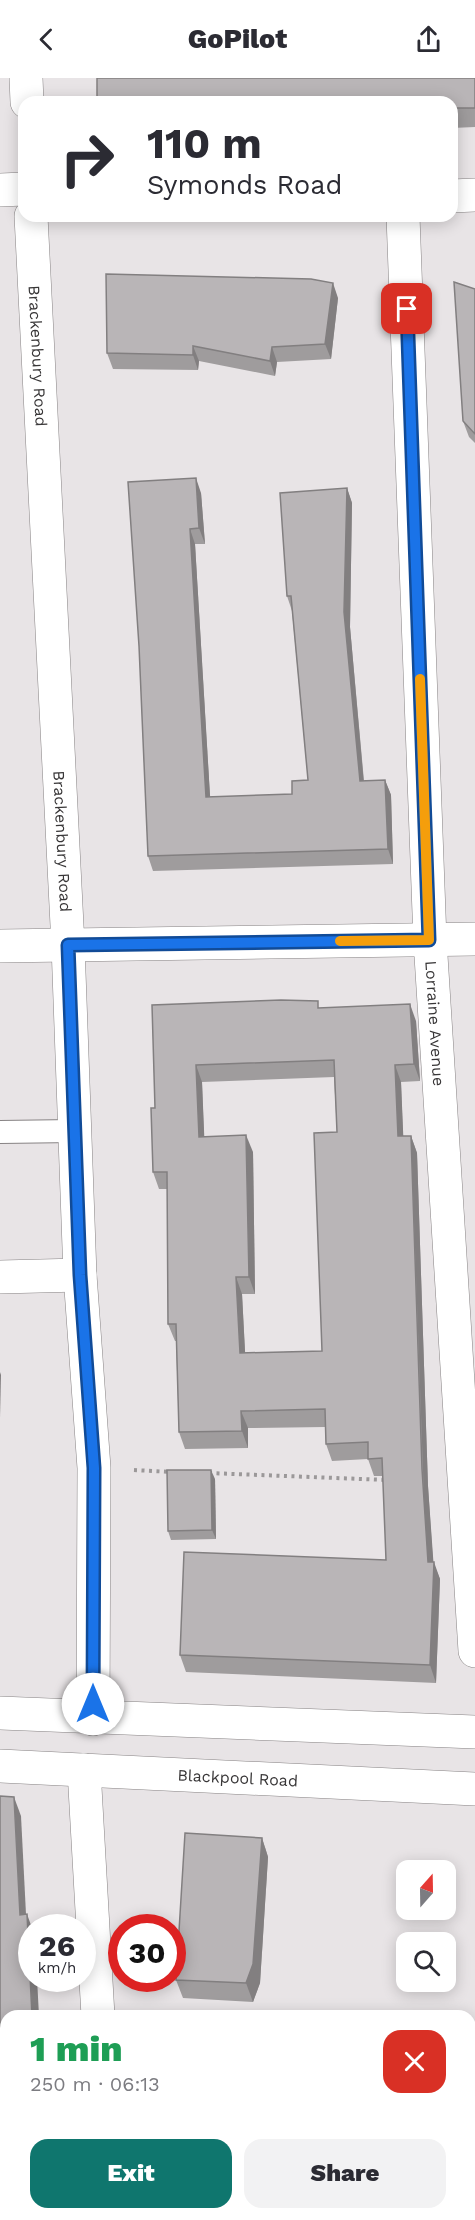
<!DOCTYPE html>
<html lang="en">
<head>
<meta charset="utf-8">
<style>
  :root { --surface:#fff; --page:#f2f2f3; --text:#2b2b33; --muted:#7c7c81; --accent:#0f766e }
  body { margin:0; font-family:"Work Sans",sans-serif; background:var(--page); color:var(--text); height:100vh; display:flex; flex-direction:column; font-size:22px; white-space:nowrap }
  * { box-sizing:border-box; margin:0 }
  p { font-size:20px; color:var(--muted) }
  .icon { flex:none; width:33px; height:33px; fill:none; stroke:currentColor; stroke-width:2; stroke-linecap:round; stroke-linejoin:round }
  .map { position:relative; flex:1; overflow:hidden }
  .drawer { position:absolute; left:0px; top:1932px; width:476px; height:210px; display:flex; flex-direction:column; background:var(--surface); border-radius:18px 18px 0 0; box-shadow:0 3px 15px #0003 }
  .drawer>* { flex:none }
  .top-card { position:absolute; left:18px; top:18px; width:440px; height:126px; border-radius:18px; box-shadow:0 3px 15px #0003; background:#fff; color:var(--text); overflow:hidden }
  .needle { width:39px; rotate:20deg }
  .tools { position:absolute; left:396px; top:1782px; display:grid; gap:12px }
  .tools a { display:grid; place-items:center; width:60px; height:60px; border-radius:12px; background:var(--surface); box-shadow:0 3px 15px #0003; font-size:30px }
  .speed { position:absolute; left:18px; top:1836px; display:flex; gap:12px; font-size:30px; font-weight:700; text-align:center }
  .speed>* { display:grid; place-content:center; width:78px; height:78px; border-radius:50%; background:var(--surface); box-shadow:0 3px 15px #0003; line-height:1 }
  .speed small { font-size:15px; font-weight:400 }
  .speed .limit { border:9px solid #d22; background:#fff; color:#111 }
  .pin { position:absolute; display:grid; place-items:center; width:51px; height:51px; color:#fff; margin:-26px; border-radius:12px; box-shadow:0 3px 9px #0006 }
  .me { position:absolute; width:66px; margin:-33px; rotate:0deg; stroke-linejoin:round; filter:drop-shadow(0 0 4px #0008) }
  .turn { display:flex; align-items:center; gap:21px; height:126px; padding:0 30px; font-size:27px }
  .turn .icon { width:78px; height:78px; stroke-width:2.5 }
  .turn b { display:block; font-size:42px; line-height:51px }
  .round { display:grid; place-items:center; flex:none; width:63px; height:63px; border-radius:18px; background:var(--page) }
  .overview { display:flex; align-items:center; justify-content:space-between; height:102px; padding:0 30px }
  h1 { font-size:36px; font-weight:800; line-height:45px; color:#1e9e55 }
  .button { display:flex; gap:12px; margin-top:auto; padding:12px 30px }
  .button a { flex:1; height:69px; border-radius:18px; background:var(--accent); color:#fff; font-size:24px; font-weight:800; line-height:69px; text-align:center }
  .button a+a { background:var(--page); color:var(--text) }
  header { display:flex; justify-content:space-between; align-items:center; height:78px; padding:0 30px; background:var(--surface); font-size:27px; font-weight:800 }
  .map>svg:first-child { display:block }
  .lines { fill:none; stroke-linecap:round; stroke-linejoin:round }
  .lane-casing { stroke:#878384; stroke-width:24 }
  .street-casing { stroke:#878384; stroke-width:34 }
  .highway-casing { stroke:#878384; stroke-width:34 }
  .path { stroke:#9b9899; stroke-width:4; stroke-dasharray:3 4.5; stroke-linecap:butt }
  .lane { stroke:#fff; stroke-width:22 }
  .street { stroke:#fff; stroke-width:33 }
  .highway { stroke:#fff; stroke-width:33 }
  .wall { fill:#9f9c9d; fill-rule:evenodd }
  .shaded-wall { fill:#827f80 }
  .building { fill:#b9b5b7; stroke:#827f80; stroke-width:1.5; fill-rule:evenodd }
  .route-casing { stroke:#114b97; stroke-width:15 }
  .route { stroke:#1a73e8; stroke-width:10 }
  .slow { stroke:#f59e0b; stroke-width:10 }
  .labels { text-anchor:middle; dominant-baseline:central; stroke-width:4.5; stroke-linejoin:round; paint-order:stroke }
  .street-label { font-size:16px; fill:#383637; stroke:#e8e4e6 }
</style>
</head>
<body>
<header><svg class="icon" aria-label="back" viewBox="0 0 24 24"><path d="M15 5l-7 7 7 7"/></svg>GoPilot<svg class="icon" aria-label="share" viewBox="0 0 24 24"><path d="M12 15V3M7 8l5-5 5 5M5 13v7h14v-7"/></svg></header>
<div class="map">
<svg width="475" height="2142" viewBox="0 0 475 2142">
  <rect width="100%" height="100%" fill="#e8e4e6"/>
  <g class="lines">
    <defs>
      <g id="lane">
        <path d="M0 1054 74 1053"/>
        <path d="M470 2029 475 2030"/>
        <path d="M358 2142 359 2136"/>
      </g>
      <g id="street">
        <path d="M26 0 27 24"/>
        <path d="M0 112 24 111"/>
        <path d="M452 118 475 117"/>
        <path id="s1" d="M31 138 68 867 80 1197 94 1390 93 1641"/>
        <path id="s2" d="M403 138 430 862 475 1573"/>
        <path d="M0 868 475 861"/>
        <path d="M0 1199 80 1197"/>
        <path d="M84 1692 98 1938"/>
        <path d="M470 1973H475"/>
        <path d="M108 2136V2142"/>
      </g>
      <g id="highway">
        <path d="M0 1635 475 1654"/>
        <path id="s3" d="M0 1688 475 1711"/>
      </g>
    </defs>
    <use href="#lane" class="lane-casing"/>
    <use href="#street" class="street-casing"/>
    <use href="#highway" class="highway-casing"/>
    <g class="path">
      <path d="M134 1392 171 1394"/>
      <path d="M209 1395 387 1402"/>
    </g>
    <use href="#lane" class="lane"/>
    <use href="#street" class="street"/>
    <use href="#highway" class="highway"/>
  </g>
  <g class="wall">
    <path d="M475 0V49L452 50V24Z"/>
    <path d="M475 211V365L469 359 463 343Z"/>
    <path d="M338 220 331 281 277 284 275 298 199 283 198 292 113 291 107 275Z"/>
    <path d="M347 410 352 425 350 549 364 703 385 702 391 717 393 786 153 793 148 778 139 568 201 415 205 466H195L210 719 292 716 308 702 292 533 287 518Z"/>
    <path d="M152 927 320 930 416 943 420 1003 401 1004 403 1058H411L417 1075 428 1408 433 1484 440 1501 436 1605 186 1594 180 1577 386 1482 383 1398H374L368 1381 332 1383 326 1366 325 1349 248 1350V1370L185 1371 179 1354 176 1263H175L168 1246 167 1111H159L153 1094 155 1030ZM334 999 337 1054 322 1273 245 1275 242 1216H255L253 1074 204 1059 202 1004Z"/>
    <path d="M215 1401 216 1461 171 1462 168 1453Z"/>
    <path d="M262 1760 268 1779 260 1905 253 1924 183 1920 176 1902Z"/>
  </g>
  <g class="shaded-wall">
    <path d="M333 205 338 220 331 281 325 266Z"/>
    <path d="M193 268 199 283 198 292 193 277Z"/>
    <path d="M272 269 277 284 275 298 270 283Z"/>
    <path d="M196 400 201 415 205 466 199 450Z"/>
    <path d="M347 410 352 425 350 549 365 718 360 703 344 534Z"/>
    <path d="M190 451 195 466 211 734 206 719Z"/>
    <path d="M385 702 391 717 393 786 388 771Z"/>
    <path d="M410 926 416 943 420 1003 414 986Z"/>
    <path d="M196 987 202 1004 205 1076 199 1059Z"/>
    <path d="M395 987 401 1004 404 1075 398 1058Z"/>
    <path d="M246 1057 253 1074 255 1216 249 1199Z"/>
    <path d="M411 1058 417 1075 428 1408 434 1492V1484L440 1501 436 1605 430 1587Z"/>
    <path d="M236 1199 242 1216 246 1292 240 1275Z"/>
    <path d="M0 1294 1 1297 0 1340Z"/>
    <path d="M241 1333 248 1350V1370L242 1353Z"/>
    <path d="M211 1392 215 1401 216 1461 212 1452Z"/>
    <path d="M14 1719 21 1738 27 1856 20 1837Z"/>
    <path d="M262 1760 268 1779 260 1905 253 1924 246 1905Z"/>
    <path d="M27 1836 32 1850V1900H37L39 1938H32Z"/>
    <path d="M42 2136H49V2142H43Z"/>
    <path d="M261 2136H265L266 2142H261Z"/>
  </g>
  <g class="building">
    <path d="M97 0H475V30H452V24H97Z"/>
    <path d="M106 196 311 201 333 205 325 266 272 269 270 283 193 268V277L107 275Z"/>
    <path d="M454 204 475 211V356L463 343Z"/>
    <path d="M196 400 199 450 190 451 206 719 292 716V703L308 702 291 518H287L280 415 347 410 344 534 360 703 385 702 388 771 148 778 139 568 128 404Z"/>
    <path d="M281 922 318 923V930L410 926 414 986 395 987 398 1058H411L422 1391 428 1484H434L430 1587 180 1577 184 1474 386 1482 382 1380 368 1381V1364L326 1366 325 1331 241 1333 242 1353 179 1354 176 1246H168L167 1094H153L151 1030H155L152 927ZM334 982 337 1054 314 1055 322 1273 240 1275 236 1199H249L246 1057 199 1059 196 987Z"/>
    <path d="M167 1392H211L212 1452 168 1453Z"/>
    <path d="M0 1718 14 1719 20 1837 27 1836 32 1938H6V2136H42L43 2142H0Z"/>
    <path d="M185 1755 262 1760 253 1886 246 1905 176 1902Z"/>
    <path d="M470 2078H475V2142H384V2136H470Z"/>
    <path d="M189 2136H261V2142H190Z"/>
  </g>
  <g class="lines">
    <defs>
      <path id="route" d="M93 1626 94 1390 80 1197 68 867 429 862 407 231"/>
    </defs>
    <use href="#route" class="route-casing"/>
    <use href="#route" class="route"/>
    <path class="slow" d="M340 863 429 862 420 601"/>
  </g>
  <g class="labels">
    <g class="street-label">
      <text stroke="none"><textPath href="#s1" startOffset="140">Brackenbury Road</textPath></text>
      <text stroke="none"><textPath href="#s1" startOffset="626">Brackenbury Road</textPath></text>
      <text stroke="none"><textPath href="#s2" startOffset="808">Lorraine Avenue</textPath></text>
      <text stroke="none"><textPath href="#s3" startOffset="238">Blackpool Road</textPath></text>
    </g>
  </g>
</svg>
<div class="tools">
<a><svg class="needle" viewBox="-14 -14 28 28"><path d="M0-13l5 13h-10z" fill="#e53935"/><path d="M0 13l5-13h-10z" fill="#7c7c81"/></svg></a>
<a><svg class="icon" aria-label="search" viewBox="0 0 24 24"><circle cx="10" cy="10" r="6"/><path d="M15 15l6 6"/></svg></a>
</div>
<div class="speed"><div>26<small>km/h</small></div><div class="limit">30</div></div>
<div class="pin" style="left:407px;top:231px;background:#d93025"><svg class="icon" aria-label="arrive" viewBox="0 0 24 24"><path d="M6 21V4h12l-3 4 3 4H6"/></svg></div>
<svg class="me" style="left:93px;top:1626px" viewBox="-20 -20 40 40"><circle r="19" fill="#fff"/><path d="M0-13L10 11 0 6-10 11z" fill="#1a73e8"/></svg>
<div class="top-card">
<div class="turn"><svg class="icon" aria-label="right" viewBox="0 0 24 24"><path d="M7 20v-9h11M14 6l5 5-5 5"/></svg><div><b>110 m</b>Symonds Road</div></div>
</div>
<section class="drawer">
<div class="overview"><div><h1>1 min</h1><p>250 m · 06:13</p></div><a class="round" style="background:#d93025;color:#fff"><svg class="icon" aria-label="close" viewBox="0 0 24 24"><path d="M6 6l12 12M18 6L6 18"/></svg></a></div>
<div class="button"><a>Exit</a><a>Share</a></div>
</section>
</div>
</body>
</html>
